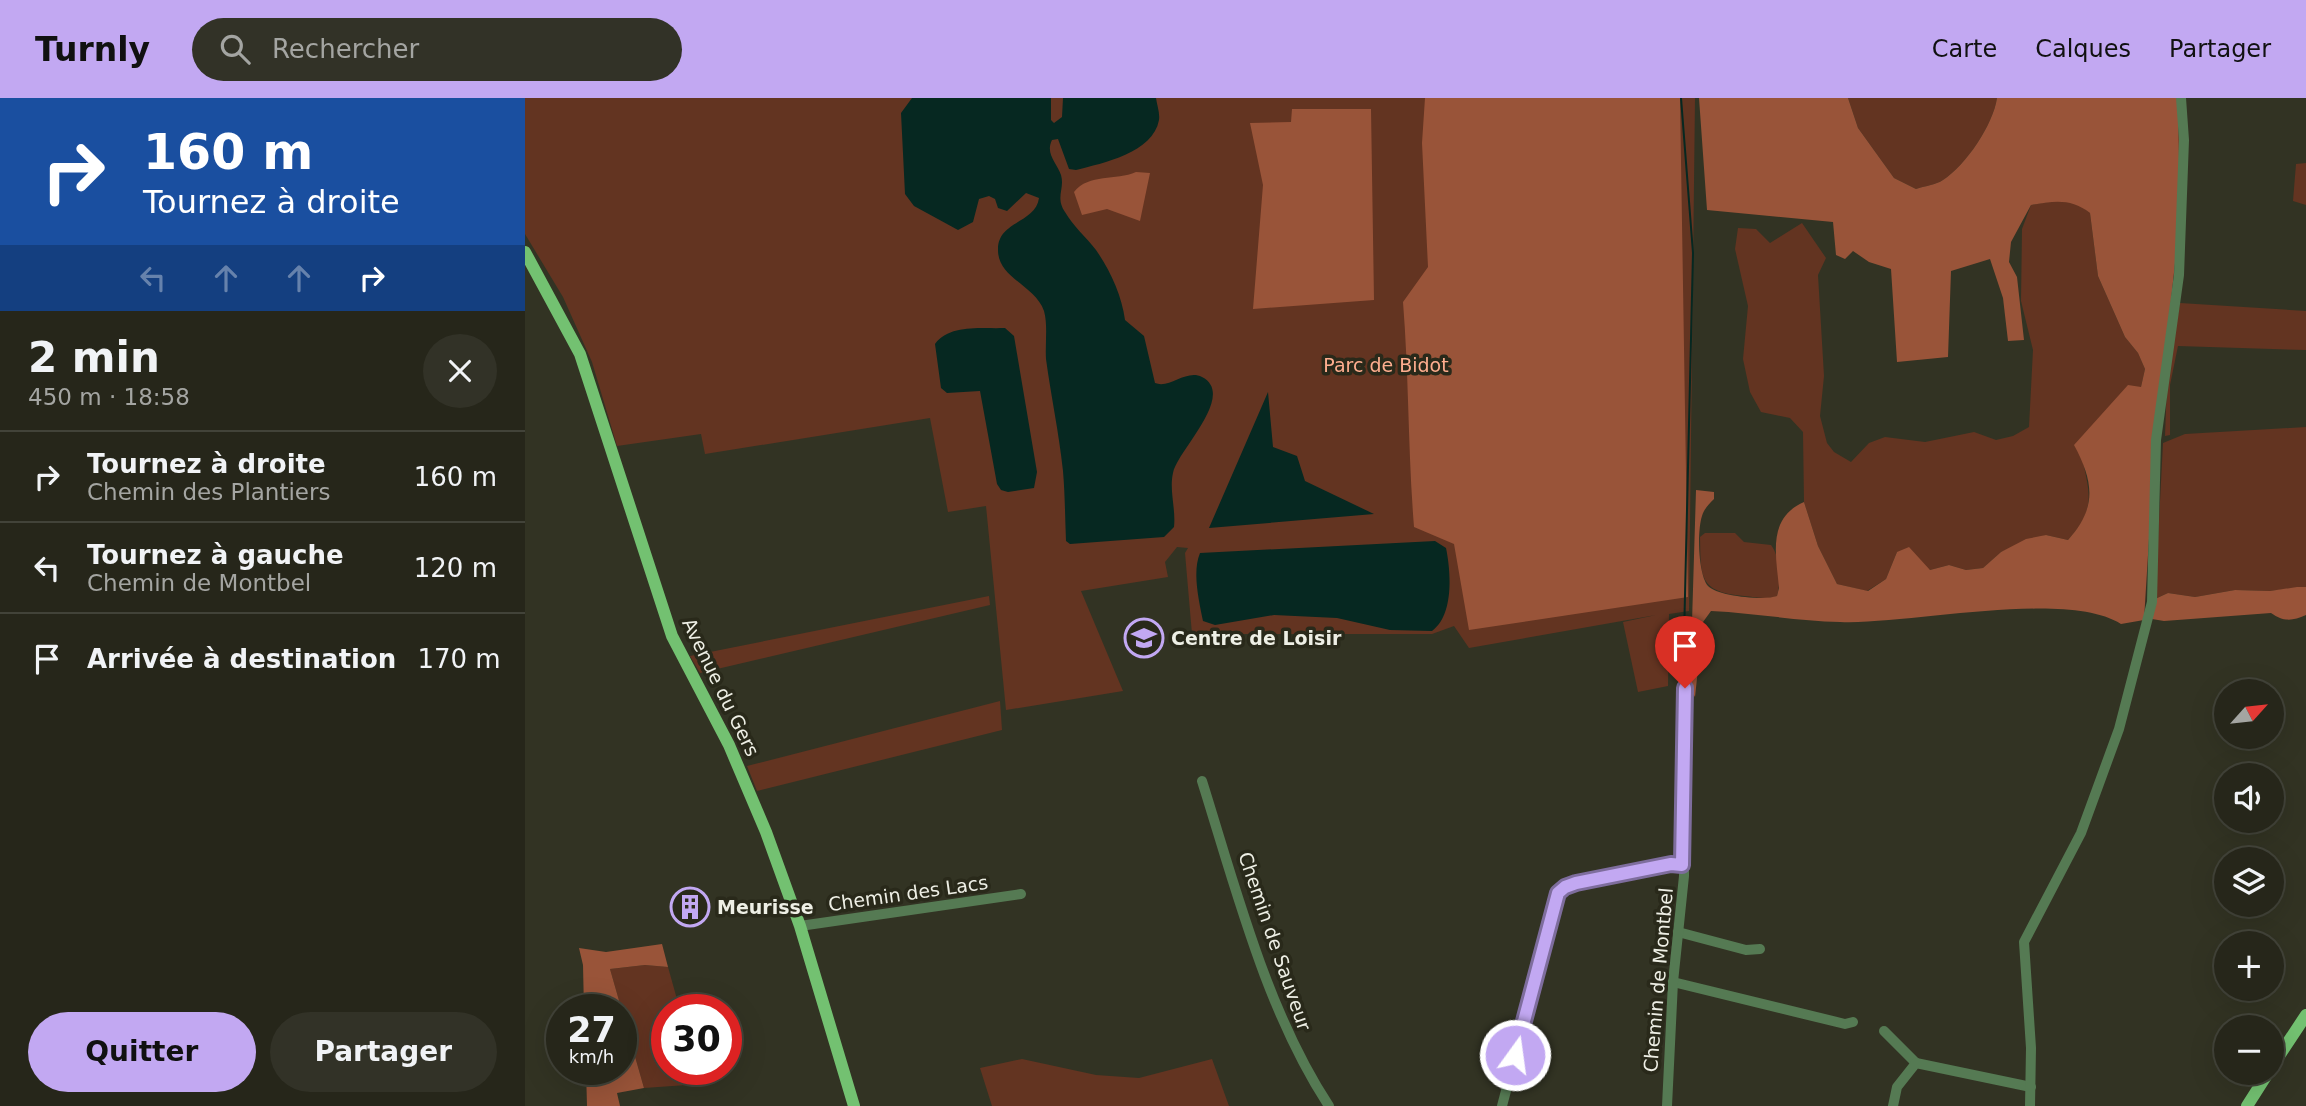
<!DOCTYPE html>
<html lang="fr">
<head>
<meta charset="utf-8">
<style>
  :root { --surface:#26261a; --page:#323227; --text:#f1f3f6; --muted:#a4a5a2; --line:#424339; --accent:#c2a8f2 }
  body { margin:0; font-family:"DejaVu Sans",sans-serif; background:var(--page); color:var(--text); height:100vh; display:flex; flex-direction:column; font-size:26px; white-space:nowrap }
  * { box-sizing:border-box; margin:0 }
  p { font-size:23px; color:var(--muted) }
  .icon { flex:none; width:38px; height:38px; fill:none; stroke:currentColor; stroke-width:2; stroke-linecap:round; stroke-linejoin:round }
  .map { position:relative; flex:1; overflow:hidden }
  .panel { display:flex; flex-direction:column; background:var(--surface); width:525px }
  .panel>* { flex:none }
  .top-card { background:#1a4fa0; color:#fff; overflow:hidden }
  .needle { width:46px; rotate:63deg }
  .tools { position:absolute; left:1689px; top:581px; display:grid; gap:14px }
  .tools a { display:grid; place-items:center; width:70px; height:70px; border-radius:50%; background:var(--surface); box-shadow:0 7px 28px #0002,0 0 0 2px var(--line); font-size:35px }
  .speed { position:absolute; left:21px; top:896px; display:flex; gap:14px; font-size:35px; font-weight:700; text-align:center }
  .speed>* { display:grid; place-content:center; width:91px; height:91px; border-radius:50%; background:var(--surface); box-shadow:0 7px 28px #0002,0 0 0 2px var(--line); line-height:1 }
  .speed small { font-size:18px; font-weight:400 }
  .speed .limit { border:10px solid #d22; background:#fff; color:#111 }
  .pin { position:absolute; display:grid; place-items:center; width:60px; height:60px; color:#fff; margin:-72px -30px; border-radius:50% 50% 50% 0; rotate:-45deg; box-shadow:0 0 7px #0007 }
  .pin .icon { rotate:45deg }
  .me { position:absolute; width:77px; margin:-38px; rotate:14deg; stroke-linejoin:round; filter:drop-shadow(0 0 5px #0008) }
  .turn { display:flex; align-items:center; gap:24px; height:147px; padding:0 28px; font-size:32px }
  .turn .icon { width:91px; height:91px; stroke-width:2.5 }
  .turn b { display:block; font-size:49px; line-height:60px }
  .lanes { display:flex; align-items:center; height:66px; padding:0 28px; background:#0003; justify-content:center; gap:35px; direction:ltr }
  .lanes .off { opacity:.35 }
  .round { display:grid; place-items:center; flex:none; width:74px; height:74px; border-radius:37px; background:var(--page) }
  .head { display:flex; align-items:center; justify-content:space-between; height:119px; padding:0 28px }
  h1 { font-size:42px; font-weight:700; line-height:52px }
  .button { display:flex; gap:14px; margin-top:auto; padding:14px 28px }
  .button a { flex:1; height:80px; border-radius:42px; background:var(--accent); color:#111; font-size:28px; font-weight:700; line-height:80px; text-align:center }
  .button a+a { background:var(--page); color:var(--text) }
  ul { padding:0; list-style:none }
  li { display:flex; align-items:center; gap:21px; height:91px; padding:0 28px; border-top:2px solid var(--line) }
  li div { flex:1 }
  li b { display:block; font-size:26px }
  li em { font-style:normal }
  header { display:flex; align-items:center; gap:42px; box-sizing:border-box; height:98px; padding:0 35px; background:var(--accent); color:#111 }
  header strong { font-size:33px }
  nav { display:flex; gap:38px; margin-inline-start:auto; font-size:24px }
  .search { width:490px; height:63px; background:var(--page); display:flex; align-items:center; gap:18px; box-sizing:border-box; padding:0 24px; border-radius:38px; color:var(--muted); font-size:26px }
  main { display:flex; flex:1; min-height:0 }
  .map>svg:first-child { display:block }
  .green { fill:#633421 }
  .forest { fill:#995439 }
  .water { fill:#062821 }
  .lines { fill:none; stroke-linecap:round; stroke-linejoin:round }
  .stream { stroke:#062821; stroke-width:2 }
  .building { fill:#6e6354; stroke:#b2a696; stroke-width:2 }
  .minor { stroke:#557a53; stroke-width:10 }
  .major { stroke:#73c171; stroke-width:12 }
  .route-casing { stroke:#7e6d9d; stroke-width:18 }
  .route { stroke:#c2a8f2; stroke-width:12 }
  .labels { text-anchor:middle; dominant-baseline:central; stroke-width:7; stroke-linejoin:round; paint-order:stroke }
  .park-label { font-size:19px; fill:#feae8f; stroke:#29291a }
  .poi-label { font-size:19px; font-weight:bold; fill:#eeefe5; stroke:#29291a; text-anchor:start }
  .street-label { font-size:19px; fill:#eeefe5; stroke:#29291a }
</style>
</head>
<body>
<header>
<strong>Turnly</strong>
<div class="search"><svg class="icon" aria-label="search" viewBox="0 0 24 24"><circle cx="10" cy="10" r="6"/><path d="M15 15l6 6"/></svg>Rechercher</div>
<nav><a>Carte</a><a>Calques</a><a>Partager</a></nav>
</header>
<main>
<section class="panel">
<div class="top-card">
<div class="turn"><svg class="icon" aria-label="right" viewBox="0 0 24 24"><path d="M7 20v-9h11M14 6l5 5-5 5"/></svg><div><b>160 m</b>Tournez à droite</div></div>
<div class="lanes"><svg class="icon off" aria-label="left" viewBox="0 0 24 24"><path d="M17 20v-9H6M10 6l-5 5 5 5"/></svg><svg class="icon off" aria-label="ahead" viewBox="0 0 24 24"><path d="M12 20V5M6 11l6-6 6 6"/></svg><svg class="icon off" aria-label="ahead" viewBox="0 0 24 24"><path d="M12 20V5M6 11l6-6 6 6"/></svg><svg class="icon" aria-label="right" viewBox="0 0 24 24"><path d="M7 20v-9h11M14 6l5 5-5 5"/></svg></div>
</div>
<div class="head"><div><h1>2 min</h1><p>450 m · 18:58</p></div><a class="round"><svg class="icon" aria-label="close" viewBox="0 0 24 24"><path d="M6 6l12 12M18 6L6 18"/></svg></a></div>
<ul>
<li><svg class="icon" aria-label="right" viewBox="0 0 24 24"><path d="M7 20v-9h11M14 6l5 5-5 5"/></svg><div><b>Tournez à droite</b><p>Chemin des Plantiers</p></div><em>160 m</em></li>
<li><svg class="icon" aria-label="left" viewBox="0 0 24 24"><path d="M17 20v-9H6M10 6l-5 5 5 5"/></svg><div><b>Tournez à gauche</b><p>Chemin de Montbel</p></div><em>120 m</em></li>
<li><svg class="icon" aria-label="arrive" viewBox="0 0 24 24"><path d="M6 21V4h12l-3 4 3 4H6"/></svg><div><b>Arrivée à destination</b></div><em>170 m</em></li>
</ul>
<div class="button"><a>Quitter</a><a>Partager</a></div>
</section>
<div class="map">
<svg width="1781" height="1008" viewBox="0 0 1781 1008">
  <rect width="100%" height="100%" fill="#323323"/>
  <g class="green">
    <path d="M0 0H1170L1164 513 1144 516 1143 588 1113 594 1098 524 1131 517 944 550 929 528 907 536H667L660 455 663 450 652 449 640 464 643 479 556 493 598 593 481 612 461 408 423 414 405 320 180 356 176 336 92 348 67 264 38 199 0 136Z"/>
    <path d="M1323 0H1472C1468 27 1441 67 1418 82 1411 87 1399 88 1391 91L1369 80 1333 30Z"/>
    <path d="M1781 65V107L1768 103 1771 66Z"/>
    <path d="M1535 102 1554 106 1565 115 1573 178 1600 239 1613 255 1620 271 1616 289 1558 364C1566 400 1569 413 1543 442L1521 437 1476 454 1458 470 1441 472 1424 467 1405 472 1372 454 1361 481 1342 493 1312 486 1293 448 1279 404 1278 334 1265 320 1236 314 1225 294 1218 261 1223 208 1210 151 1213 130 1231 131 1245 145 1277 125 1301 160 1293 177 1299 278 1295 318 1302 345 1309 354 1326 364 1344 345 1360 339 1400 344 1449 334 1471 342 1488 338 1504 329 1508 252 1496 203 1497 131 1506 107Z"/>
    <path d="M1655 205 1781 213V252L1653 248 1645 287V337L1640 338 1642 284Z"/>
    <path d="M1781 329V489L1745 493 1710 492 1670 499 1643 495 1630 501 1638 345 1660 336Z"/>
    <path d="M1180 435H1210L1219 444 1246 447C1255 458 1256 484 1252 498 1242 502 1230 499 1219 498 1173 494 1176 478 1175 439Z"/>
    <path d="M464 498 465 507 175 575 165 558Z"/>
    <path d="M475 603 477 632 232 693 222 668Z"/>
    <path d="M120 867 143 869 155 912H142V971H172L176 986 119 990 85 871Z"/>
    <path d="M497 961 571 977 614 980 687 961 704 1008H467L455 970Z"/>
  </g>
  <g class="forest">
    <path d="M900 0H1155L1163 499 944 532 929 446 889 429C883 354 884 279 878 204L903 169 897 45Z"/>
    <path d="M1174 0H1323L1333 30 1369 80 1391 91C1399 88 1411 87 1418 82 1441 67 1468 27 1472 0H1653L1655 119 1629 360 1619 522 1596 526C1540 491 1385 527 1315 524 1272 523 1229 515 1186 513L1178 524 1170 599 1165 590 1171 392 1189 394V401C1184 406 1179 411 1177 418 1172 433 1173 476 1183 488 1192 498 1239 503 1252 498L1254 490C1251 457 1242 420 1279 404L1293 448 1312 486 1343 493 1361 481 1372 454 1384 449 1405 472 1424 467 1441 472 1458 470 1476 454 1501 441 1521 437 1543 442C1572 410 1569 384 1549 347L1603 287 1616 289 1620 271 1613 255 1600 239 1573 178 1565 115C1546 100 1529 103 1506 107L1486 144 1484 164 1492 179 1499 242 1483 243 1478 200 1465 161 1426 173 1423 259 1372 264 1366 171 1344 164 1328 153 1320 161 1311 157 1308 124 1182 112Z"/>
    <path d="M767 11H846L849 202 728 211 738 87 725 25 766 24Z"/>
    <path d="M611 74 625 75 615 123 582 111 557 117 549 94C564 75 591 83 611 74Z"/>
    <path d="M1772 489H1781V517C1767 523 1759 524 1746 515L1639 523 1627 521 1630 501 1643 495 1670 499 1710 492 1745 493Z"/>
    <path d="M137 846 143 869 120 867 85 871 119 990 92 995 95 1008H62L61 971H96V912H59L58 867 54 850 81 854Z"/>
  </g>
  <g class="water">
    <path d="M387 0H526V22L529 25 537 19 538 0H631C632 7 635 15 634 22 628 55 578 65 551 72L544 71 533 41 527 42C520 56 532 65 536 77 540 91 530 99 540 114 548 128 561 139 571 152 585 172 597 198 600 222L619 238 630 285C645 291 661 271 677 279 712 297 652 353 648 375 644 392 651 411 649 429L639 439 545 446 541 443C540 419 540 396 538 373 534 335 526 298 521 261 520 246 523 227 519 213 510 187 472 180 473 151 473 123 511 125 514 100L501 95 482 113 473 110 470 101 464 98 454 101 448 124 433 132 389 108 380 96 376 15Z"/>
    <path d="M480 230 489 238 512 374 509 390 483 394 476 392 472 386 455 293 422 295 416 290 410 246C425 226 456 231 480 230Z"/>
    <path d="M743 294 748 349 772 358 780 383 849 416 684 430Z"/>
    <path d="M910 443 921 450C926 474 929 517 907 533L865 532 812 520 749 517 690 527 678 523C674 503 667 474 675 455Z"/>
  </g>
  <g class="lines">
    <path class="stream" d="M1156 0 1168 155 1158 583"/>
  </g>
  <path class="building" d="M177 802 179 814 154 819 152 807Z"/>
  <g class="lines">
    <g class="minor">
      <path d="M677 683C711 791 742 914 804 1008"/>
      <path d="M275 828 496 796"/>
      <path d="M1153 834 1221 852 1235 851"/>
      <path d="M1148 884 1320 926 1328 924"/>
      <path d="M1359 933 1391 965"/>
      <path d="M977 1008 1033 795 1039 789 1051 785 1146 766 1157 767"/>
      <path d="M1142 1008 1148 884 1159 778 1160 590"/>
      <path d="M1368 1008 1372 989 1391 965 1506 989"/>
      <path d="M1505 1008 1506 950 1499 844 1556 735 1594 631 1627 504 1631 342 1654 177 1659 42 1656 0"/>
    </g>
    <g class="major">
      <path d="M0 154 55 256 147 538 204 647 241 734 275 828 329 1008"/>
      <path d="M1746 970 1781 917"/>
      <path d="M1722 1008 1743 975"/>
    </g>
  </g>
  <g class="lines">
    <defs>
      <path id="route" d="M990 957 1033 795 1040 789 1051 785 1146 766 1157 767 1160 590"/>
    </defs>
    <use href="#route" class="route-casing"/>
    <use href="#route" class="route"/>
  </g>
  <defs>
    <symbol id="school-ring" viewBox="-11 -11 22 22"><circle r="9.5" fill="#29291a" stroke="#c2a8f2" stroke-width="1.5"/><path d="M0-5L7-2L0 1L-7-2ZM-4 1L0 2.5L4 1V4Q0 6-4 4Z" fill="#c2a8f2"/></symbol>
    <symbol id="building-ring" viewBox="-11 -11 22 22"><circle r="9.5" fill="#29291a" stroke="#c2a8f2" stroke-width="1.5"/><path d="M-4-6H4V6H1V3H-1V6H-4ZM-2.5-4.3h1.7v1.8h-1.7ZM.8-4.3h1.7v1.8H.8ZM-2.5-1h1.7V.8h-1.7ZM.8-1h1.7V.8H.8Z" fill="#c2a8f2"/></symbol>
  </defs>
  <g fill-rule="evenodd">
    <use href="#school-ring" x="597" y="518" width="44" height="44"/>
    <use href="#building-ring" x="143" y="787" width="44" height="44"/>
  </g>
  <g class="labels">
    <g class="park-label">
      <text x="861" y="267">Parc de Bidot</text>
    </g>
    <g class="poi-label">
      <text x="646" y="540">Centre de Loisir</text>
      <text x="192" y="809">Meurisse</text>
    </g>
    <g class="street-label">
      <text transform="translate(196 589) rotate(64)">Avenue du Gers</text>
      <text transform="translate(383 795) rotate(-8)">Chemin des Lacs</text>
      <text transform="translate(750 843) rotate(71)">Chemin de Sauveur</text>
      <text transform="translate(1133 882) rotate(-85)">Chemin de Montbel</text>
    </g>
  </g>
</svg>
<div class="tools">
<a><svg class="needle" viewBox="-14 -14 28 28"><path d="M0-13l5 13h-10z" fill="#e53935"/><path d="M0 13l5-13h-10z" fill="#a4a5a2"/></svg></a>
<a><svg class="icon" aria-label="sound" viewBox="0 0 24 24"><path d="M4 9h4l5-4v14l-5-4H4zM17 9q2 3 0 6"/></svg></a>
<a><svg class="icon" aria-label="layers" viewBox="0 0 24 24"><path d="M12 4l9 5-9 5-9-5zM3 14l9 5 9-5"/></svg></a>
<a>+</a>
<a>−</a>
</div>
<div class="speed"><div>27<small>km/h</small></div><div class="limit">30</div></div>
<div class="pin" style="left:1160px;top:590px;background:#d93025"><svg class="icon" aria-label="arrive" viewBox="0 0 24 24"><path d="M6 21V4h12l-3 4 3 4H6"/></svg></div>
<svg class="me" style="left:990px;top:957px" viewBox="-20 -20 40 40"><circle r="17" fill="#c2a8f2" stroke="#fff" stroke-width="3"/><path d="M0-11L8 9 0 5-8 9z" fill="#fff"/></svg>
</div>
</main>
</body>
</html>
